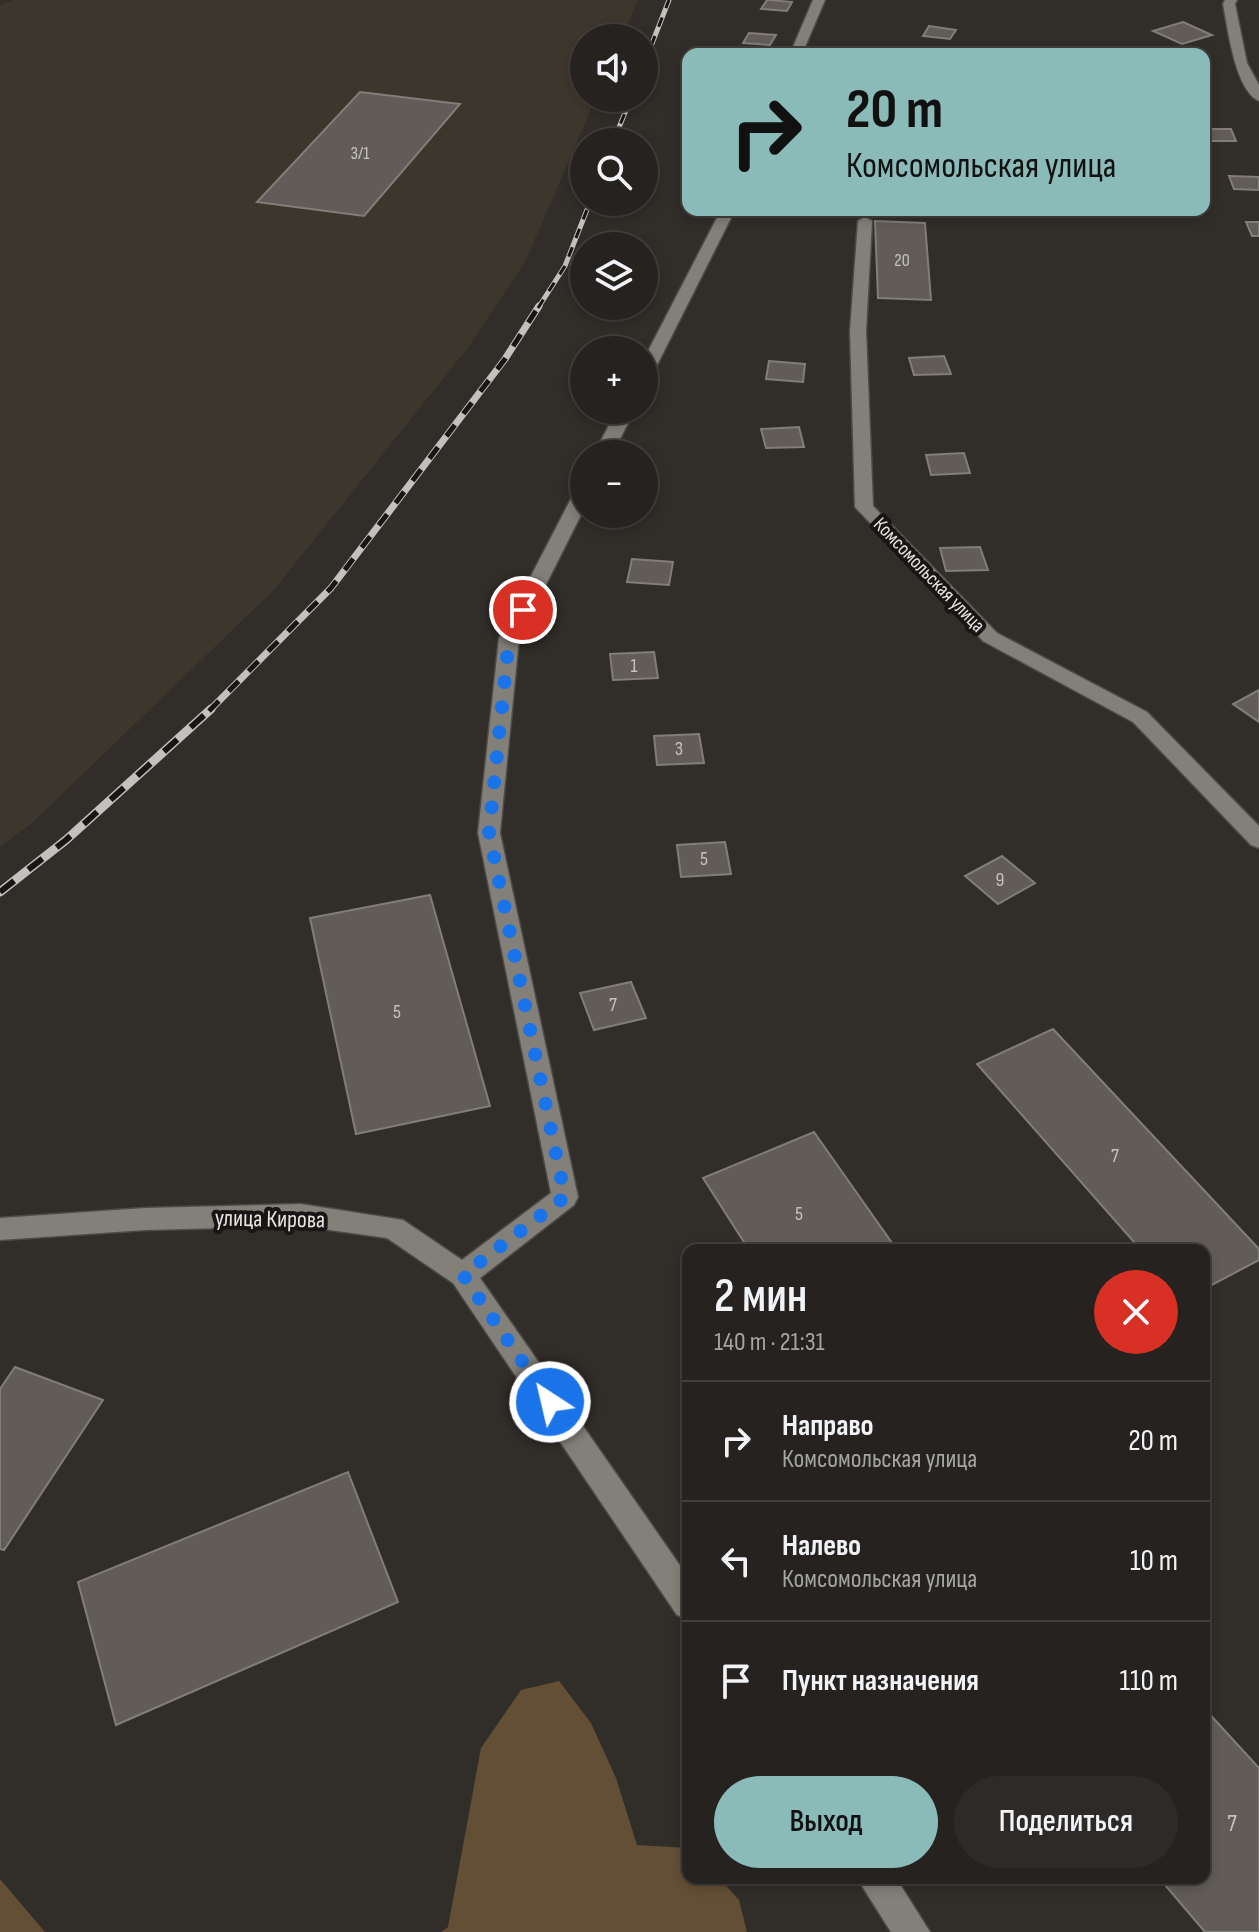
<!DOCTYPE html>
<html lang="ru">
<head>
<meta charset="utf-8">
<style>
  :root { --surface:#25221f; --page:#2d2a28; --text:#f1f3f6; --muted:#a3a4a4; --line:#423f3d; --accent:#8bbbb9 }
  body { margin:0; font-family:"Sofia Sans Condensed",sans-serif; background:var(--page); color:var(--text); height:100vh; display:flex; flex-direction:column; font-size:30px; white-space:nowrap }
  * { box-sizing:border-box; margin:0 }
  p { font-size:26px; color:var(--muted) }
  .icon { flex:none; width:44px; height:44px; fill:none; stroke:currentColor; stroke-width:2; stroke-linecap:round; stroke-linejoin:round }
  .map { position:relative; flex:1; overflow:hidden }
  .details { position:absolute; left:682px; top:1244px; width:528px; height:640px; display:flex; flex-direction:column; background:var(--surface); border-radius:16px; box-shadow:0 4px 12px #0003,0 0 0 2px var(--line) }
  .details>* { flex:none }
  .guide { position:absolute; left:682px; top:48px; width:528px; height:168px; border-radius:16px; box-shadow:0 4px 12px #0003,0 0 0 2px var(--line); background:#8bbbb9; color:#111; overflow:hidden }
  .buttons { position:absolute; left:570px; top:24px; display:grid; gap:16px }
  .buttons a { display:grid; place-items:center; width:88px; height:88px; border-radius:50%; background:var(--surface); box-shadow:0 4px 12px #0003,0 0 0 2px var(--line); font-size:40px }
  .pin { position:absolute; display:grid; place-items:center; width:68px; height:68px; color:#fff; margin:-34px; border:4px solid #fff; border-radius:50%; box-shadow:0 2px 8px #0007 }
  .me { position:absolute; width:88px; margin:-44px; rotate:325deg; stroke-linejoin:round; filter:drop-shadow(0 0 6px #0008) }
  .turn { display:flex; align-items:center; gap:28px; height:168px; padding:0 32px; font-size:36px }
  .turn .icon { width:104px; height:104px; stroke-width:2.5 }
  .turn b { display:block; font-size:56px; line-height:68px }
  .round { display:grid; place-items:center; flex:none; width:84px; height:84px; border-radius:42px; background:var(--page) }
  .headline { display:flex; align-items:center; justify-content:space-between; height:136px; padding:0 32px }
  h1 { font-size:48px; font-weight:600; line-height:60px }
  .primary-button { display:flex; gap:16px; margin-top:auto; padding:16px 32px }
  .primary-button a { flex:1; height:92px; border-radius:48px; background:var(--accent); color:#111; font-size:32px; font-weight:600; line-height:92px; text-align:center }
  .primary-button a+a { background:var(--page); color:var(--text) }
  ul { padding:0; list-style:none }
  li { display:flex; align-items:center; gap:24px; height:120px; padding:0 32px; border-top:2px solid var(--line) }
  li div { flex:1 }
  li b { display:block; font-size:30px }
  li em { font-style:normal }
  .map>svg:first-child { display:block }
  .built { fill:#3d362c }
  .green { fill:#634f35 }
  .building { fill:#615c57; stroke:#817d78; stroke-width:2 }
  .lines { fill:none; stroke-linecap:round; stroke-linejoin:round }
  .minor-casing { stroke:#4e4b47; stroke-width:3 }
  .minor { fill:#837f79; fill-rule:evenodd }
  .rail-far2-casing { stroke:#c3c0bd; stroke-width:5 }
  .rail-far1-casing { stroke:#c3c0bd; stroke-width:7 }
  .rail-casing { stroke:#c3c0bd; stroke-width:9 }
  .rail-far2 { stroke:#171614; stroke-width:3; stroke-dasharray:10; stroke-linecap:butt }
  .rail-far1 { stroke:#171614; stroke-width:5; stroke-dasharray:14; stroke-linecap:butt }
  .rail { stroke:#171614; stroke-width:6; stroke-dasharray:18; stroke-linecap:butt }
  .route { stroke:#1a73e8; stroke-width:14; stroke-dasharray:0 25.2 }
  .labels { text-anchor:middle; dominant-baseline:central; stroke-width:8; stroke-linejoin:round; paint-order:stroke }
  .far-number-label { font-size:18px; fill:#c5c2be }
  .far-street-label { font-size:20px; fill:#e6e4e1; stroke:#171614 }
  .number-label { font-size:20px; fill:#c5c2be }
  .street-label { font-size:24px; fill:#e6e4e1; stroke:#171614 }
  .near-number-label { font-size:24px; fill:#c5c2be }
</style>
</head>
<body>
<div class="map">
<svg width="1259" height="1932" viewBox="0 0 1259 1932">
  <rect width="100%" height="100%" fill="#312d29"/>
  <path class="built" d="M14 0H638L621 38H584V98H596L525 262 467 349 273 591 33 822 0 847V5Z"/>
  <g class="green">
    <path d="M559 1681 591 1723 616 1778 637 1845 688 1848V1878H719L739 1900 747 1932H441L448 1927 481 1748 521 1690Z"/>
    <path d="M0 1879 45 1932H0Z"/>
  </g>
  <g class="building">
    <path d="M767 0H770L792 2 787 11 761 9Z"/>
    <path d="M1183 22 1212 35 1182 44 1153 31Z"/>
    <path d="M929 26 956 30 950 39 923 36Z"/>
    <path d="M749 33 776 35 770 45 743 43Z"/>
    <path d="M360 92 460 104 364 216 257 202Z"/>
    <path d="M1204 129H1231L1236 141H1206Z"/>
    <path d="M1229 176 1259 177V190L1234 189Z"/>
    <path d="M875 221 925 223 931 300 878 298Z"/>
    <path d="M1246 222H1259V236H1252Z"/>
    <path d="M944 356 951 374 914 375 909 358Z"/>
    <path d="M769 361 805 364 803 382 766 379Z"/>
    <path d="M799 427 804 447 766 448 761 429Z"/>
    <path d="M964 453 970 473 931 475 926 455Z"/>
    <path d="M980 547 988 570 946 571 940 548Z"/>
    <path d="M632 559 673 562 669 585 627 582Z"/>
    <path d="M654 652 658 678 613 680 610 654Z"/>
    <path d="M1259 690V722L1233 704Z"/>
    <path d="M699 734 704 763 657 765 654 736Z"/>
    <path d="M725 842 731 874 681 877 677 845Z"/>
    <path d="M1002 856 1035 883 998 904 965 876Z"/>
    <path d="M430 895 490 1106 356 1134 310 918Z"/>
    <path d="M631 982 646 1018 594 1030 580 993Z"/>
    <path d="M1053 1029 1259 1249V1260L1204 1289V1250H1141L977 1064Z"/>
    <path d="M814 1132 897 1250H749L703 1178Z"/>
    <path d="M15 1367 103 1400 4 1550 0 1549V1389Z"/>
    <path d="M348 1472 398 1602 116 1725 78 1582Z"/>
    <path d="M1204 1708 1259 1768V1932H1205L1159 1878H1204Z"/>
  </g>
  <g class="lines">
    <defs>
      <g id="minor">
        <path d="M813 0H825L802 54H790Z"/>
        <path d="M1225 0H1237L1235 4 1247 63 1259 85V101C1235 90 1228 29 1223 4Z"/>
        <path d="M721 210H735L652 375 644 380V359Z"/>
        <path d="M865 217 872 221 866 331 873 506 997 633 1147 712 1259 826V848L1251 845 1133 722 983 641 855 507 850 331 858 221Z"/>
        <path d="M617 410H635L612 454H594Z"/>
        <path d="M584 486V509L519 638 500 833 578 1197 574 1205 480 1278 688 1577V1619L677 1615 453 1283 387 1238 301 1226 145 1230 0 1240V1218L145 1208 301 1204 403 1220 462 1260 551 1193 478 833 499 638 575 491Z"/>
        <path d="M857 1878H896L930 1932H891Z"/>
      </g>
    </defs>
    <use href="#minor" class="minor-casing"/>
    <use href="#minor" class="minor"/>
    <defs>
      <g id="rail-far2">
        <path d="M644 64 669 0"/>
        <path d="M613 142 631 98"/>
        <path d="M538 308 565 266 590 202"/>
      </g>
      <path id="rail-far1" d="M209 711 331 588 505 359 539 306"/>
      <path id="rail" d="M0 892 66 840 211 709"/>
    </defs>
    <use href="#rail-far2" class="rail-far2-casing"/>
    <use href="#rail-far1" class="rail-far1-casing"/>
    <use href="#rail" class="rail-casing"/>
    <use href="#rail-far2" class="rail-far2"/>
    <use href="#rail-far1" class="rail-far1"/>
    <use href="#rail" class="rail"/>
  </g>
  <g class="lines">
    <path class="route" d="M523 610 509 638 489 833 565 1197 463 1275 550 1402"/>
  </g>
  <g class="labels">
    <g class="far-number-label">
      <text x="360" y="153">3/1</text>
      <text x="902" y="260">20</text>
    </g>
    <g class="far-street-label">
      <text transform="translate(929 575) rotate(46)">Комсомольская улица</text>
    </g>
    <g class="number-label">
      <text x="634" y="666">1</text>
      <text x="679" y="749">3</text>
      <text x="704" y="859">5</text>
      <text x="1000" y="880">9</text>
      <text x="613" y="1005">7</text>
      <text x="397" y="1012">5</text>
      <text x="1115" y="1156">7</text>
      <text x="799" y="1214">5</text>
    </g>
    <g class="street-label">
      <text transform="translate(270 1219) rotate(1)">улица Кирова</text>
    </g>
    <g class="near-number-label">
      <text x="1232" y="1823">7</text>
    </g>
  </g>
</svg>
<div class="buttons">
<a><svg class="icon" aria-label="sound" viewBox="0 0 24 24"><path d="M4 9h4l5-4v14l-5-4H4zM17 9q2 3 0 6"/></svg></a>
<a><svg class="icon" aria-label="search" viewBox="0 0 24 24"><circle cx="10" cy="10" r="6"/><path d="M15 15l6 6"/></svg></a>
<a><svg class="icon" aria-label="layers" viewBox="0 0 24 24"><path d="M12 4l9 5-9 5-9-5zM3 14l9 5 9-5"/></svg></a>
<a>+</a>
<a>−</a>
</div>
<div class="pin" style="left:523px;top:610px;background:#d93025"><svg class="icon" aria-label="arrive" viewBox="0 0 24 24"><path d="M6 21V4h12l-3 4 3 4H6"/></svg></div>
<svg class="me" style="left:550px;top:1402px" viewBox="-20 -20 40 40"><circle r="17" fill="#1a73e8" stroke="#fff" stroke-width="3"/><path d="M0-11L8 9 0 5-8 9z" fill="#fff"/></svg>
<div class="guide">
<div class="turn"><svg class="icon" aria-label="right" viewBox="0 0 24 24"><path d="M7 20v-9h11M14 6l5 5-5 5"/></svg><div><b>20 m</b>Комсомольская улица</div></div>
</div>
<section class="details">
<div class="headline"><div><h1>2 мин</h1><p>140 m · 21:31</p></div><a class="round" style="background:#d93025;color:#fff"><svg class="icon" aria-label="close" viewBox="0 0 24 24"><path d="M6 6l12 12M18 6L6 18"/></svg></a></div>
<ul>
<li><svg class="icon" aria-label="right" viewBox="0 0 24 24"><path d="M7 20v-9h11M14 6l5 5-5 5"/></svg><div><b>Направо</b><p>Комсомольская улица</p></div><em>20 m</em></li>
<li><svg class="icon" aria-label="left" viewBox="0 0 24 24"><path d="M17 20v-9H6M10 6l-5 5 5 5"/></svg><div><b>Налево</b><p>Комсомольская улица</p></div><em>10 m</em></li>
<li><svg class="icon" aria-label="arrive" viewBox="0 0 24 24"><path d="M6 21V4h12l-3 4 3 4H6"/></svg><div><b>Пункт назначения</b></div><em>110 m</em></li>
</ul>
<div class="primary-button"><a>Выход</a><a>Поделиться</a></div>
</section>
</div>
</body>
</html>
